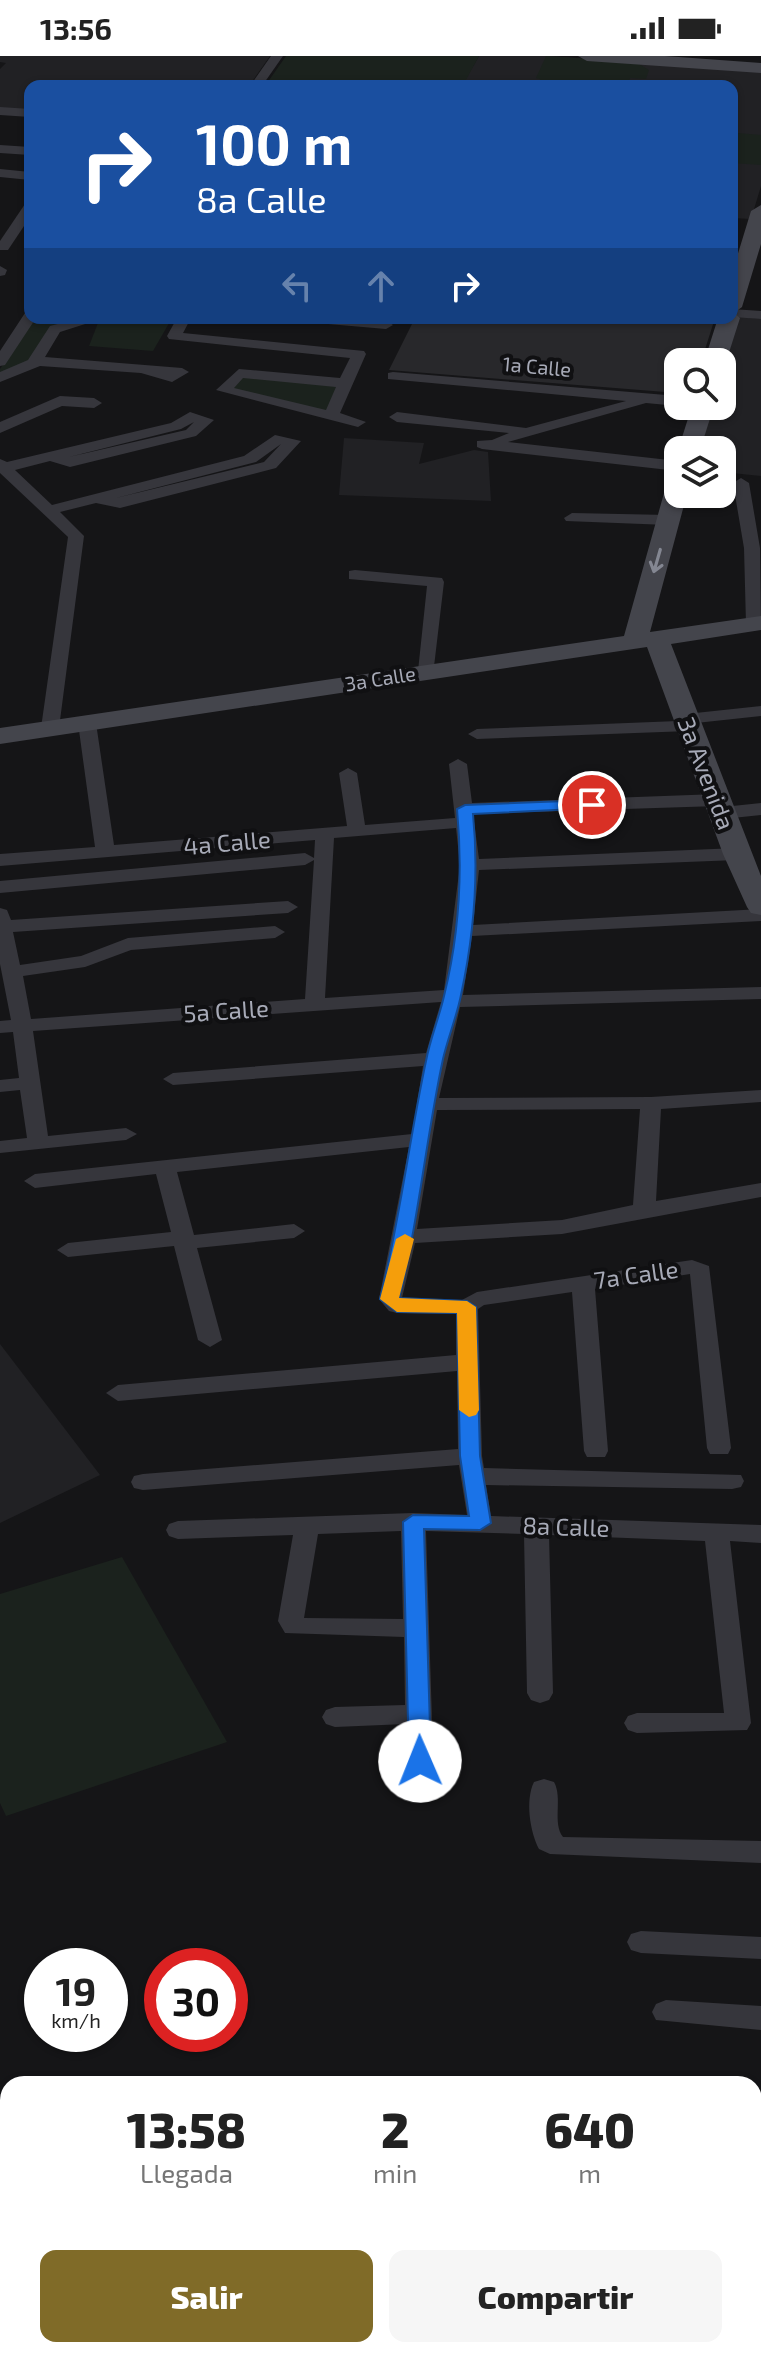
<!DOCTYPE html>
<html lang="es">
<head>
<meta charset="utf-8">
<style>
  :root { --surface:#fff; --page:#f6f6f6; --text:#222; --muted:#767676; --accent:#806b28 }
  body { margin:0; font-family:"Exo 2",sans-serif; background:var(--page); color:var(--text); height:100vh; display:flex; flex-direction:column; font-size:30px; white-space:nowrap }
  * { box-sizing:border-box; margin:0 }
  p { font-size:26px; color:var(--muted) }
  .icon { flex:none; width:44px; height:44px; fill:none; stroke:currentColor; stroke-width:2; stroke-linecap:round; stroke-linejoin:round }
  .map { position:relative; flex:1; overflow:hidden }
  .side { position:absolute; left:0px; top:2020px; width:762px; height:282px; display:flex; flex-direction:column; background:var(--surface); border-radius:24px 24px 0 0; box-shadow:0 2px 6px #0004 }
  .side>* { flex:none }
  .top-card { position:absolute; left:24px; top:24px; width:714px; height:244px; border-radius:16px; box-shadow:0 2px 6px #0004; background:#1a4fa0; color:#fff; overflow:hidden }
  .fabs { position:absolute; left:664px; top:292px; display:grid; gap:16px }
  .fabs a { display:grid; place-items:center; width:72px; height:72px; border-radius:16px; background:var(--surface); box-shadow:0 2px 6px #0004; font-size:40px }
  .speed { position:absolute; left:24px; top:1892px; display:flex; gap:16px; font-size:40px; font-weight:700; text-align:center }
  .speed>* { display:grid; place-content:center; width:104px; height:104px; border-radius:50%; background:var(--surface); box-shadow:0 2px 6px #0004; line-height:1 }
  .speed small { font-size:20px; font-weight:400 }
  .speed .limit { border:12px solid #d22; background:#fff; color:#111 }
  .pin { position:absolute; display:grid; place-items:center; width:68px; height:68px; color:#fff; margin:-34px; border:4px solid #fff; border-radius:50%; box-shadow:0 2px 8px #0007 }
  .me { position:absolute; width:88px; margin:-44px; rotate:359deg; stroke-linejoin:round; filter:drop-shadow(0 0 6px #0008) }
  .turn { display:flex; align-items:center; gap:28px; height:168px; padding:0 40px; font-size:36px }
  .turn .icon { width:104px; height:104px; stroke-width:2.5 }
  .turn b { display:block; font-size:56px; line-height:68px }
  .lanes { display:flex; align-items:center; height:76px; padding:0 40px; background:#0003; justify-content:center; gap:40px; direction:ltr }
  .lanes .off { opacity:.35 }
  .eta { display:flex; justify-content:space-evenly; align-items:center; height:136px; text-align:center }
  .eta b { font-size:48px; font-weight:800; line-height:56px }
  .button { display:flex; gap:16px; margin-top:auto; padding:16px 40px }
  .button a { flex:1; height:92px; border-radius:16px; background:var(--accent); color:#fff; font-size:32px; font-weight:800; line-height:92px; text-align:center }
  .button a+a { background:var(--page); color:var(--text) }
  .status { display:flex; justify-content:space-between; align-items:center; height:56px; padding:0 40px; background:var(--surface); direction:ltr }
  .status svg { height:22px; fill:currentColor }
  .map>svg:first-child { display:block }
  .built { fill:#212124 }
  .green { fill:#1b221d }
  .building { fill:#28282b }
  .lines { fill:none; stroke-linecap:round; stroke-linejoin:round }
  .street { fill:#36363c; fill-rule:evenodd }
  .secondary { fill:#44454c; fill-rule:evenodd }
  .oneway { stroke:#848792 }
  .route { fill:#1a73e8; stroke:#114b97; stroke-width:2 }
  .slow { fill:#f59e0b }
  .labels { text-anchor:middle; dominant-baseline:central; stroke-width:8; stroke-linejoin:round; paint-order:stroke }
  .far-street-label { font-size:20px; fill:#a7aab7; stroke:#101012 }
  .street-label { font-size:24px; fill:#a7aab7; stroke:#101012 }
</style>
</head>
<body>
<div class="status"><b>13:56</b><svg viewBox="0 0 49 12"><path d="M0 12V9h3v3zM5 12V6h3v6zM10 12V3h3v9zM15 12V0h3v12zM26 1h20v11H26zM47 4h2v5h-2z"/></svg></div>
<div class="map">
<svg width="761" height="2301" viewBox="0 0 761 2301">
  <rect width="100%" height="100%" fill="#151517"/>
  <g class="built">
    <path d="M0 0H270L249 30H30V55L0 53V13L6 7 0 6Z"/>
    <path d="M479 0H549L761 15V130L751 163 732 162V30H528L465 24Z"/>
    <path d="M737 261 761 263V420L722 416V394H699L712 351 722 350V313Z"/>
    <path d="M344 382 424 387 419 408 474 394 488 396 491 445 339 439Z"/>
    <path d="M0 1288 100 1419 0 1467Z"/>
  </g>
  <g class="green">
    <path d="M286 0H479L466 24 529 29 265 30Z"/>
    <path d="M546 0 636 6 649 14 646 23 630 22 627 30H537L540 23 536 22Z"/>
    <path d="M737 77 761 79V109L732 107V86Z"/>
    <path d="M35 262H82L52 270 29 306 0 319V313Z"/>
    <path d="M119 262H172L153 295 89 290 98 267Z"/>
    <path d="M235 318 346 327 331 359 224 333Z"/>
    <path d="M122 1501 227 1686 6 1760 0 1747V1538Z"/>
  </g>
  <path class="building" d="M415 262H715L701 306H678V337L389 314Z"/>
  <g class="lines">
    <g class="street">
      <path d="M271 0H283L262 30H250Z"/>
      <path d="M0 51 30 53V61L0 59Z"/>
      <path d="M0 89 30 91V99L0 97Z"/>
      <path d="M0 113 30 116V124L0 121Z"/>
      <path d="M30 147V161L8 194H0V185L25 148Z"/>
      <path d="M0 210 7 214 5 219 0 220Z"/>
      <path d="M732 253 761 255V263L732 261Z"/>
      <path d="M30 256V262H36L5 309 0 310V295L25 257Z"/>
      <path d="M80 262H104L60 276 45 301 182 312 189 316 172 326 141 317 40 310 0 326V316L28 304 50 270Z"/>
      <path d="M177 262H191L183 277 364 295 366 298 340 357 366 366 358 371 216 334 239 313 340 322 350 302 169 283 167 280ZM243 322 336 331 326 354 234 332Z"/>
      <path d="M298 262C320 262 377 256 393 269L386 273 305 266Z"/>
      <path d="M393 316 678 340V350L646 347 508 386 678 405V415L482 393 477 391V385L492 384 509 377 397 366 389 361 397 356 526 372 626 345 388 323V317Z"/>
      <path d="M60 340 94 342 102 347 94 352 62 350 0 377V366Z"/>
      <path d="M190 356 214 364 196 380 70 411 50 405 15 414 52 449 244 400 275 379 301 385 276 412 120 452 96 447 60 456 84 480 59 672 50 677 44 676 41 672 68 481 0 417V403L7 406 171 367ZM194 366 186 374 69 401 181 373ZM281 388 264 406 116 442 256 406Z"/>
      <path d="M741 422 749 427 760 492 761 572 755 573 746 568 744 492 733 427Z"/>
      <path d="M572 457 668 459 676 464 668 469 566 465 564 462Z"/>
      <path d="M355 514 442 522 444 526 433 619H421L418 615 427 530 349 523V515Z"/>
      <path d="M761 650V660L696 667 695 674 689 675 477 683 468 678 477 673 678 665 680 659 686 658Z"/>
      <path d="M87 662 96 667 114 789 347 770 339 717 348 712 357 717 365 769 455 762 449 708 458 703 467 708 472 747 718 738 727 744 718 750 473 758 479 803 737 792 747 798 737 804 479 814 473 869 761 853V865L472 880 463 939 761 931V943L460 951 439 1042 651 1041 761 1034V1046L661 1053 656 1145 761 1127V1141L562 1178 415 1187 402 1242 462 1244 477 1236 692 1204 709 1210 731 1392 728 1398H710L707 1392 690 1218 595 1233 608 1395 605 1401H587L584 1395 572 1236 484 1249 478 1253 482 1400 484 1412 741 1419 744 1425 741 1431 732 1433 486 1429 491 1460 761 1469V1487L730 1485 751 1667 747 1674 637 1677 628 1674 624 1667 628 1660 637 1657H724L705 1485 549 1479 553 1637 549 1644 540 1647 531 1644 527 1637 524 1478 426 1475 434 1728 431 1735 421 1738 411 1735 408 1728 406 1668 335 1671 326 1668 322 1661 326 1654 335 1651 405 1649 404 1581 285 1577 278 1565 293 1479 178 1483 169 1480 166 1474 169 1468 178 1465 413 1457 467 1459 459 1409 143 1434 134 1432 131 1426 134 1420 143 1418 458 1393 457 1315 118 1345 106 1337 118 1329 456 1299V1258L397 1257 389 1255 379 1243 409 1091 177 1116 194 1179 294 1168 305 1175 294 1182 197 1192 222 1284 210 1291 198 1284 174 1190 68 1201 57 1194 68 1187 171 1176 156 1118 35 1132 24 1125 35 1118 412 1078 423 1010 173 1029 163 1023 173 1017 426 997 441 946 33 975 48 1080 126 1072 137 1078 126 1084 0 1097V1085L27 1082 20 1034 0 1036V1024L19 1022 13 976 0 977V965L11 964 0 908V852L7 854 11 864 288 845 298 851 288 857 13 876 20 909 81 900 128 882 275 870 285 876 275 882 131 894 85 911 23 920 31 963 305 943 314 804 305 809 0 837V825L305 797 314 802 315 784 0 810V798L95 791 78 667ZM456 772 460 809 444 934 325 942 334 782ZM640 1053 633 1149 562 1164 417 1173 437 1054ZM401 1475 403 1563 304 1562 318 1478Z"/>
      <path d="M761 747V759L723 763 714 757 723 751Z"/>
      <path d="M544 1723 554 1726C563 1742 552 1767 563 1781L761 1785V1807L550 1798 539 1793C530 1776 525 1744 534 1726Z"/>
      <path d="M641 1875 761 1881V1903L641 1897 631 1894 627 1886 631 1878Z"/>
      <path d="M666 1944 761 1950V1974L656 1964 652 1956 656 1948Z"/>
      <rect x="754" y="2107" width="7" height="26"/>
      <rect x="754" y="2164" width="7" height="26"/>
      <rect x="622" y="2294" width="32" height="7"/>
    </g>
    <g class="secondary">
      <path d="M578 0H665L761 7V17L587 5Z"/>
      <path d="M761 149V188L742 251 734 257 740 262 726 306 722 311V306H704L718 262H732V217L751 155Z"/>
      <path d="M692 350H714L700 394H678Z"/>
      <path d="M678 423V438H687L650 576 761 560V574L671 588 761 820V859L751 857 747 851 723 798 647 591 0 688V672L624 580 666 430Z"/>
    </g>
  </g>
  <defs><path id="oneway-shaft" d="M-6 0H5M1.5-3L5.5 0L1.5 3" fill="none" stroke-width="1.6" stroke-linecap="round" stroke-linejoin="round" transform="scale(2)"/></defs>
  <use class="oneway" href="#oneway-shaft" transform="translate(657 505) rotate(106)"/>
  <path class="route" d="M592 744 597 745V752L473 758C479 819 474 879 461 939 457 960 448 981 443 1003 426 1082 419 1163 399 1242L467 1245 476 1251 480 1400 491 1467 480 1474 424 1473 431 1705 420 1713 409 1705 403 1466 413 1459 469 1460 460 1400 457 1257 397 1256 380 1243C400 1164 409 1084 426 1005 430 983 439 962 444 940 459 879 463 816 457 753L465 749Z"/>
  <path class="slow" d="M405 1178 414 1183 399 1242 467 1245 476 1251 479 1354 476 1359 469 1361 459 1354 457 1257 397 1256 380 1243 396 1183Z"/>
  <g class="labels">
    <g class="far-street-label">
      <text transform="translate(537 310) rotate(5)">1a Calle</text>
      <text transform="translate(380 622) rotate(-9)">3a Calle</text>
    </g>
    <g class="street-label">
      <text transform="translate(707 717) rotate(69)">3a Avenida</text>
      <text transform="translate(227 786) rotate(-5)">4a Calle</text>
      <text transform="translate(226 954) rotate(-4)">5a Calle</text>
      <text transform="translate(636 1218) rotate(-8)">7a Calle</text>
      <text transform="translate(566 1470) rotate(2)">8a Calle</text>
    </g>
  </g>
</svg>
<div class="fabs">
<a><svg class="icon" aria-label="search" viewBox="0 0 24 24"><circle cx="10" cy="10" r="6"/><path d="M15 15l6 6"/></svg></a>
<a><svg class="icon" aria-label="layers" viewBox="0 0 24 24"><path d="M12 4l9 5-9 5-9-5zM3 14l9 5 9-5"/></svg></a>
</div>
<div class="speed"><div>19<small>km/h</small></div><div class="limit">30</div></div>
<div class="pin" style="left:592px;top:749px;background:#d93025"><svg class="icon" aria-label="arrive" viewBox="0 0 24 24"><path d="M6 21V4h12l-3 4 3 4H6"/></svg></div>
<svg class="me" style="left:420px;top:1705px" viewBox="-20 -20 40 40"><circle r="19" fill="#fff"/><path d="M0-13L10 11 0 6-10 11z" fill="#1a73e8"/></svg>
<div class="top-card">
<div class="turn"><svg class="icon" aria-label="right" viewBox="0 0 24 24"><path d="M7 20v-9h11M14 6l5 5-5 5"/></svg><div><b>100 m</b>8a Calle</div></div>
<div class="lanes"><svg class="icon off" aria-label="left" viewBox="0 0 24 24"><path d="M17 20v-9H6M10 6l-5 5 5 5"/></svg><svg class="icon off" aria-label="ahead" viewBox="0 0 24 24"><path d="M12 20V5M6 11l6-6 6 6"/></svg><svg class="icon" aria-label="right" viewBox="0 0 24 24"><path d="M7 20v-9h11M14 6l5 5-5 5"/></svg></div>
</div>
<section class="side">
<div class="eta">
<div><b>13:58</b><p>Llegada</p></div>
<div><b>2</b><p>min</p></div>
<div><b>640</b><p>m</p></div>
</div>
<div class="button"><a>Salir</a><a>Compartir</a></div>
</section>
</div>
</body>
</html>
